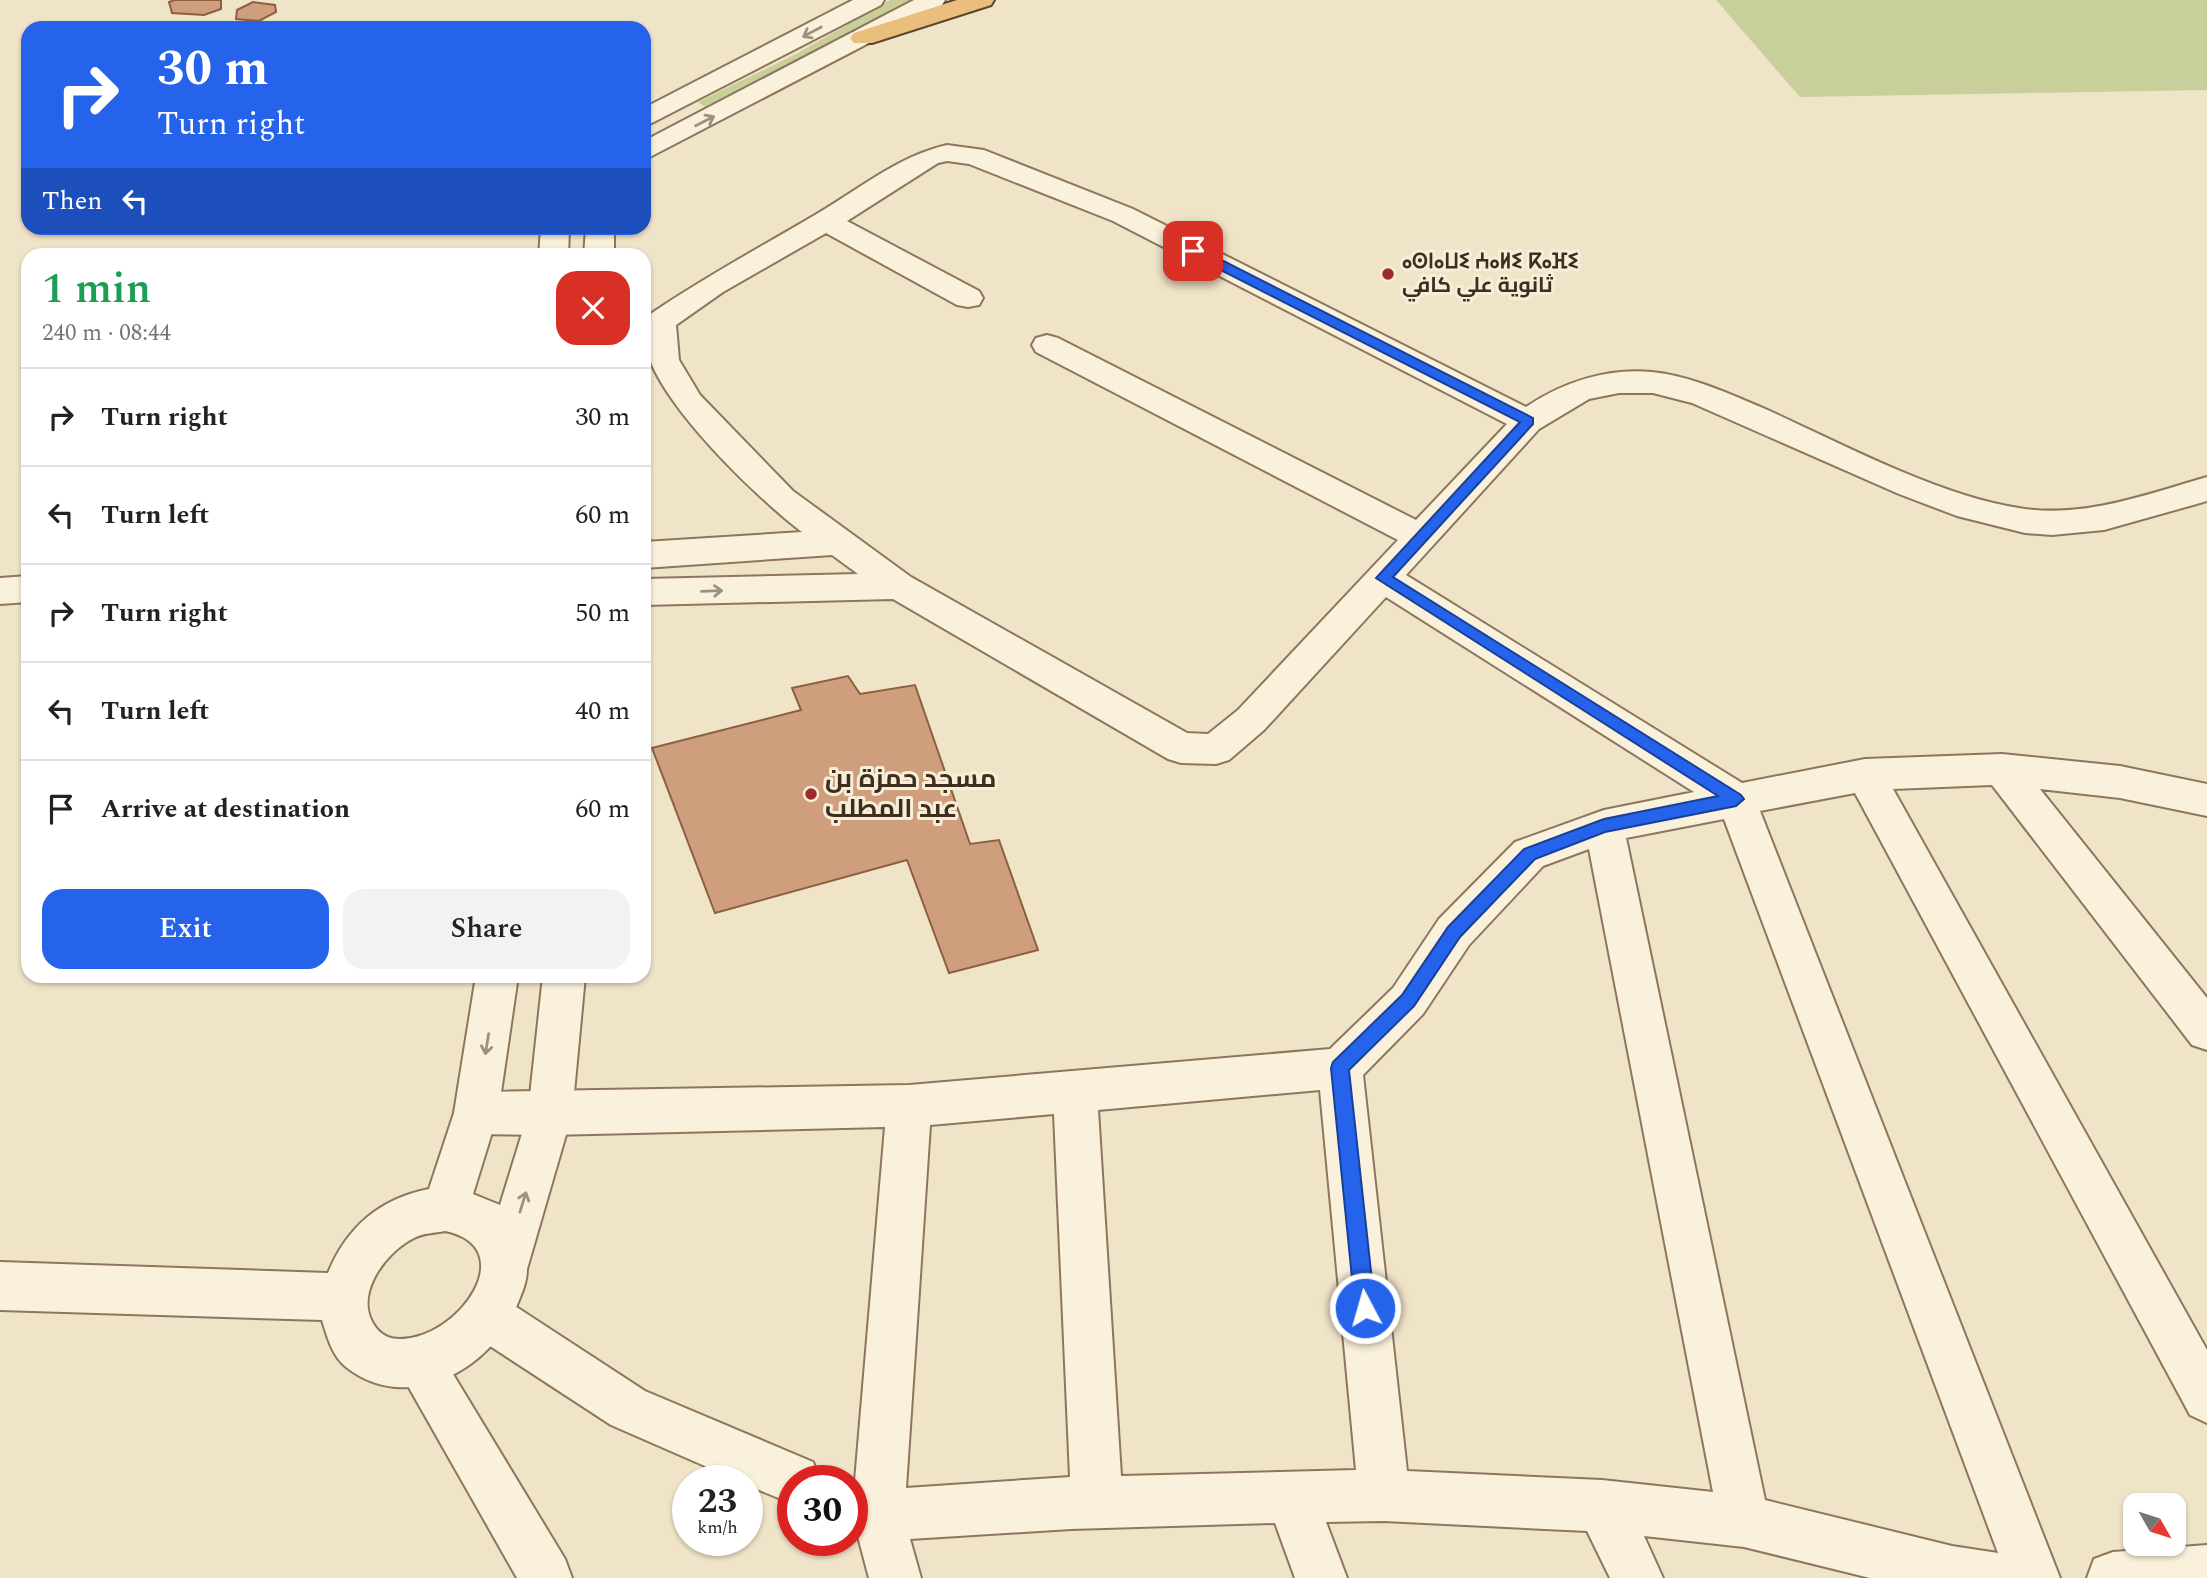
<!DOCTYPE html>
<html lang="en">
<head>
<meta charset="utf-8">
<style>
  :root { --surface:#fff; --page:#f2f2f2; --text:#222; --muted:#767676; --line:#e0e0e0; --accent:#2563eb }
  body { margin:0; font-family:Spectral,Cairo,"Noto Sans Tifinagh",serif; background:var(--page); color:var(--text); height:100vh; display:flex; flex-direction:column; font-size:26px; white-space:nowrap }
  * { box-sizing:border-box; margin:0 }
  p { font-size:23px; color:var(--muted) }
  .icon { flex:none; width:38px; height:38px; fill:none; stroke:currentColor; stroke-width:2; stroke-linecap:round; stroke-linejoin:round }
  .map { position:relative; flex:1; overflow:hidden }
  .drawer { position:absolute; left:21px; top:248px; width:630px; height:735px; display:flex; flex-direction:column; background:var(--surface); border-radius:21px; box-shadow:0 2px 5px #0004 }
  .drawer>* { flex:none }
  .guide { position:absolute; left:21px; top:21px; width:630px; height:214px; border-radius:21px; box-shadow:0 2px 5px #0004; background:#2563eb; color:#fff; overflow:hidden }
  .needle { width:46px; rotate:129deg }
  .buttons { position:absolute; left:2123px; top:1493px; display:grid; gap:14px }
  .buttons a { display:grid; place-items:center; width:63px; height:63px; border-radius:14px; background:var(--surface); box-shadow:0 2px 5px #0004; font-size:35px }
  .speed { position:absolute; left:672px; top:1465px; display:flex; gap:14px; font-size:35px; font-weight:700; text-align:center }
  .speed>* { display:grid; place-content:center; width:91px; height:91px; border-radius:50%; background:var(--surface); box-shadow:0 2px 5px #0004; line-height:1 }
  .speed small { font-size:18px; font-weight:400 }
  .speed .limit { border:10px solid #d22; background:#fff; color:#111 }
  .pin { position:absolute; display:grid; place-items:center; width:60px; height:60px; color:#fff; margin:-30px; border-radius:14px; box-shadow:0 4px 10px #0006 }
  .me { position:absolute; width:77px; margin:-38px; rotate:354deg; stroke-linejoin:round; filter:drop-shadow(0 0 5px #0008) }
  .turn { display:flex; align-items:center; gap:24px; height:147px; padding:0 21px; font-size:32px }
  .turn .icon { width:91px; height:91px; stroke-width:2.5 }
  .turn b { display:block; font-size:49px; line-height:60px }
  .then { display:flex; align-items:center; height:66px; padding:0 21px; background:#0003; gap:14px; font-size:26px }
  .round { display:grid; place-items:center; flex:none; width:74px; height:74px; border-radius:21px; background:var(--page) }
  .headline { display:flex; align-items:center; justify-content:space-between; height:119px; padding:0 21px }
  h1 { font-size:42px; font-weight:600; line-height:52px; color:#1e9e55 }
  .primary-button { display:flex; gap:14px; margin-top:auto; padding:14px 21px }
  .primary-button a { flex:1; height:80px; border-radius:21px; background:var(--accent); color:#fff; font-size:28px; font-weight:600; line-height:80px; text-align:center }
  .primary-button a+a { background:var(--page); color:var(--text) }
  ul { padding:0; list-style:none }
  li { display:flex; align-items:center; gap:21px; height:98px; padding:0 21px; border-top:2px solid var(--line) }
  li div { flex:1 }
  li b { display:block; font-size:26px }
  li em { font-style:normal }
  .map>svg:first-child { display:block }
  .green { fill:#c9cf9b }
  .building { fill:#cf9f7d; stroke:#8d5f41; stroke-width:2 }
  .lines { fill:none; stroke-linecap:round; stroke-linejoin:round }
  .minor-casing { stroke:#8d765c; stroke-width:4 }
  .tertiary-casing { stroke:#8d765c; stroke-width:4 }
  .trunk-casing { stroke:#5b4430; stroke-width:4 }
  .minor { fill:#faf1dc; fill-rule:evenodd }
  .tertiary { fill:#faf1dc; fill-rule:evenodd }
  .trunk { fill:#eabe7c; fill-rule:evenodd }
  .oneway { stroke:#9c907e }
  .route { fill:#2563eb; stroke:#184099; stroke-width:2 }
  .poi-dot { fill:#9e2a2b; stroke:#f7eed8; stroke-width:2.5 }
  .labels { text-anchor:middle; dominant-baseline:central; stroke-width:6; stroke-linejoin:round; paint-order:stroke }
  .far-poi-label { font-size:21px; font-weight:bold; fill:#3d2e20; stroke:#f7eed8; text-anchor:start }
  .poi-label { font-size:26px; font-weight:bold; fill:#3d2e20; stroke:#f7eed8; text-anchor:start }
</style>
</head>
<body>
<div class="map">
<svg width="2207" height="1578" viewBox="0 0 2207 1578">
  <rect width="100%" height="100%" fill="#f0e4c8"/>
  <g class="green">
    <path d="M890 0H914L858 32 705 107 698 102 796 54Z"/>
    <path d="M1716 0H2207V90L1800 97Z"/>
  </g>
  <g class="building">
    <path d="M174 0H221V9L204 15 172 13 169 2Z"/>
    <path d="M253 2 275 5 276 12 259 21 236 19 237 10Z"/>
    <path d="M848 676 860 694 915 685 970 844 999 840 1038 950 949 973 907 860 715 913 652 748 801 710 792 688Z"/>
  </g>
  <g class="lines">
    <defs>
      <g id="minor">
        <path d="M947 145 984 150 1133 209 1526 407C1563 382 1607 368 1652 372 1691 376 1727 393 1763 408 1841 443 1941 498 2025 509 2088 517 2148 494 2207 477V501L2193 505 2104 530 2052 535 2025 533 1957 516 1899 494 1692 403 1653 393H1619L1589 399 1539 429 1406 575 1742 783 1865 759 2002 754 2120 766 2207 784V816L2120 798 2040 789 2207 998V1050L2192 1045 1992 785 1893 789 2207 1350V1423L2190 1415 1855 793 1760 811 2060 1578H1870L1744 1547 1644 1536 1663 1578H1610L1587 1531 1384 1521 1326 1522 1347 1578H1295L1275 1523 1071 1529 910 1539 921 1578H869L857 1533 852 1531V1480H849L852 1479 855 1481 885 1127 550 1135 476 1134 460 1128 454 1113 460 1098 476 1092 909 1085 1330 1049 1393 988 1439 919 1515 842 1604 810 1694 792 1386 597 1264 730 1229 760 1216 764 1181 763 1168 759 893 599 644 605V579L858 574 832 555 644 568V542L802 532C763 503 615 368 649 315 703 278 759 248 815 215 858 190 898 156 947 145ZM947 161 969 164 1113 221 1507 424 1416 520 1058 338 1047 335 1036 338 1032 345 1036 352 1398 540 1238 710 1208 734 1187 733 911 577 793 491 700 395 679 360 676 325 723 292 826 233 957 305 968 307 979 305 983 298 979 291 847 221 938 163ZM1724 819 1998 1553 1952 1546 1765 1500 1626 838ZM1589 849 1713 1492 1602 1480 1407 1471 1363 1075 1423 1014 1469 945 1543 866ZM1320 1090 1356 1470 1121 1476 1098 1110ZM1054 1114 1070 1477 906 1488 930 1125Z"/>
        <path d="M28 576V602L0 604V578Z"/>
        <path d="M487 1292 504 1299 645 1391 813 1462 820 1480H793V1504L747 1485V1480H737L611 1425 470 1333 463 1316 470 1299Z"/>
        <path d="M419 1339 436 1346 565 1559 572 1578H517L395 1363 402 1346Z"/>
        <path d="M2207 1545V1578H2087L2094 1559 2113 1552Z"/>
      </g>
      <g id="tertiary">
        <path d="M853 0H884L881 5 644 127V108Z"/>
        <path d="M914 0H945L942 5 644 160V141Z"/>
        <path d="M541 228H569L568 256H539Z"/>
        <path d="M586 228H614V256H584Z"/>
        <path d="M476 976H518L498 1113 473 1194 500 1205 528 1114 543 976H585L572 1114 527 1269C527 1282 522 1293 517 1305 492 1369 408 1416 346 1367 332 1356 327 1336 322 1320L0 1310V1262L328 1273C347 1227 379 1199 429 1189L454 1113ZM445 1231C523 1247 459 1339 400 1339 391 1339 383 1336 377 1329 351 1298 384 1253 414 1238 423 1233 435 1233 445 1231Z"/>
      </g>
      <path id="trunk" d="M957 0H994L991 5 872 43H854L850 38 854 33Z"/>
    </defs>
    <use href="#minor" class="minor-casing"/>
    <use href="#tertiary" class="tertiary-casing"/>
    <use href="#trunk" class="trunk-casing"/>
    <use href="#minor" class="minor"/>
    <use href="#tertiary" class="tertiary"/>
    <use href="#trunk" class="trunk"/>
  </g>
  <defs><path id="oneway-shaft" d="M-6 0H5M1.5-3L5.5 0L1.5 3" fill="none" stroke-width="1.6" stroke-linecap="round" stroke-linejoin="round" transform="scale(1.75)"/></defs>
  <g class="oneway">
    <use href="#oneway-shaft" transform="translate(812 32) rotate(152)"/>
    <use href="#oneway-shaft" transform="translate(705 121) rotate(-27)"/>
    <use href="#oneway-shaft" transform="translate(712 591) rotate(-2)"/>
    <use href="#oneway-shaft" transform="translate(487 1044) rotate(99)"/>
    <use href="#oneway-shaft" transform="translate(523 1202) rotate(-73)"/>
  </g>
  <path class="route" d="M1189 248H1198L1533 418V424L1393 577 1741 795 1744 799 1736 806 1605 832 1535 859 1460 937 1414 1006 1349 1070 1375 1308 1372 1315 1365 1318 1358 1315 1355 1308 1331 1068 1333 1062 1402 995 1448 927 1524 849 1604 819 1718 796 1376 578 1520 422 1189 254Z"/>
  <g class="poi-dot">
    <circle cx="1388" cy="274" r="7"/>
    <circle cx="811" cy="794" r="7"/>
  </g>
  <g class="labels">
    <g class="far-poi-label">
      <text x="1402" y="262">ⴰⵙⵏⴰⵡⵉ ⵄⴰⵍⵉ ⴽⴰⴼⵉ<tspan x="1402" dy="24">ثانوية علي كافي</tspan></text>
    </g>
    <g class="poi-label">
      <text x="825" y="779">مسجد حمزة بن<tspan x="825" dy="30">عبد المطلب</tspan></text>
    </g>
  </g>
</svg>
<div class="buttons">
<a><svg class="needle" viewBox="-14 -14 28 28"><path d="M0-13l5 13h-10z" fill="#e53935"/><path d="M0 13l5-13h-10z" fill="#767676"/></svg></a>
</div>
<div class="speed"><div>23<small>km/h</small></div><div class="limit">30</div></div>
<div class="pin" style="left:1193px;top:251px;background:#d93025"><svg class="icon" aria-label="arrive" viewBox="0 0 24 24"><path d="M6 21V4h12l-3 4 3 4H6"/></svg></div>
<svg class="me" style="left:1365px;top:1308px" viewBox="-20 -20 40 40"><circle r="17" fill="#2563eb" stroke="#fff" stroke-width="3"/><path d="M0-11L8 9 0 5-8 9z" fill="#fff"/></svg>
<div class="guide">
<div class="turn"><svg class="icon" aria-label="right" viewBox="0 0 24 24"><path d="M7 20v-9h11M14 6l5 5-5 5"/></svg><div><b>30 m</b>Turn right</div></div>
<div class="then">Then<svg class="icon" aria-label="left" viewBox="0 0 24 24"><path d="M17 20v-9H6M10 6l-5 5 5 5"/></svg></div>
</div>
<section class="drawer">
<div class="headline"><div><h1>1 min</h1><p>240 m · 08:44</p></div><a class="round" style="background:#d93025;color:#fff"><svg class="icon" aria-label="close" viewBox="0 0 24 24"><path d="M6 6l12 12M18 6L6 18"/></svg></a></div>
<ul>
<li><svg class="icon" aria-label="right" viewBox="0 0 24 24"><path d="M7 20v-9h11M14 6l5 5-5 5"/></svg><div><b>Turn right</b></div><em>30 m</em></li>
<li><svg class="icon" aria-label="left" viewBox="0 0 24 24"><path d="M17 20v-9H6M10 6l-5 5 5 5"/></svg><div><b>Turn left</b></div><em>60 m</em></li>
<li><svg class="icon" aria-label="right" viewBox="0 0 24 24"><path d="M7 20v-9h11M14 6l5 5-5 5"/></svg><div><b>Turn right</b></div><em>50 m</em></li>
<li><svg class="icon" aria-label="left" viewBox="0 0 24 24"><path d="M17 20v-9H6M10 6l-5 5 5 5"/></svg><div><b>Turn left</b></div><em>40 m</em></li>
<li><svg class="icon" aria-label="arrive" viewBox="0 0 24 24"><path d="M6 21V4h12l-3 4 3 4H6"/></svg><div><b>Arrive at destination</b></div><em>60 m</em></li>
</ul>
<div class="primary-button"><a>Exit</a><a>Share</a></div>
</section>
</div>
</body>
</html>
